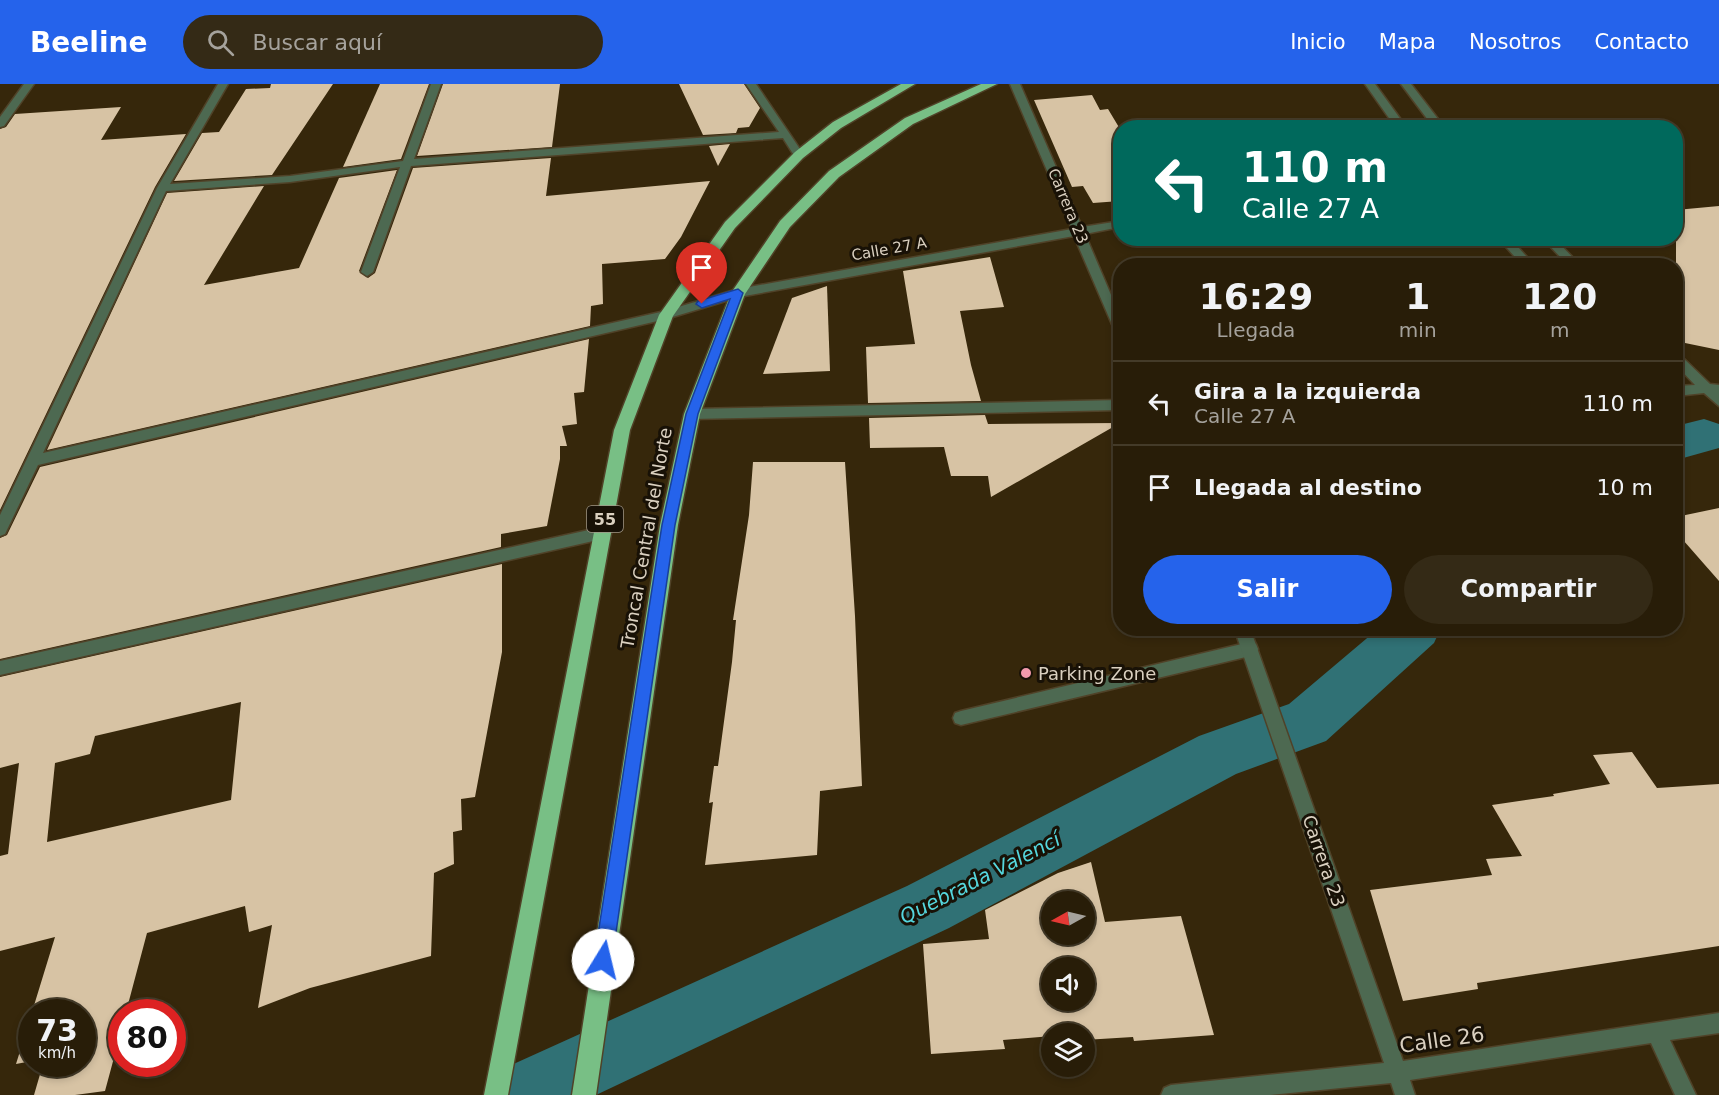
<!DOCTYPE html>
<html lang="es">
<head>
<meta charset="utf-8">
<style>
  :root { --surface:#281d08; --page:#342a16; --text:#f1f3f6; --muted:#a5a29c; --line:#443b29; --accent:#2563eb }
  body { margin:0; font-family:"DejaVu Sans",sans-serif; background:var(--page); color:var(--text); height:100vh; display:flex; flex-direction:column; font-size:22px; white-space:nowrap }
  * { box-sizing:border-box; margin:0 }
  p { font-size:20px; color:var(--muted) }
  .icon { flex:none; width:33px; height:33px; fill:none; stroke:currentColor; stroke-width:2; stroke-linecap:round; stroke-linejoin:round }
  .map { position:relative; flex:1; overflow:hidden }
  .drawer { position:absolute; left:1113px; top:174px; width:570px; height:378px; display:flex; flex-direction:column; background:var(--surface); border-radius:24px; box-shadow:0 3px 9px #0003,0 0 0 2px var(--line) }
  .drawer>* { flex:none }
  .hud { position:absolute; left:1113px; top:36px; width:570px; height:126px; border-radius:24px; box-shadow:0 3px 9px #0003,0 0 0 2px var(--line); background:#00695c; color:#fff; overflow:hidden }
  .needle { width:39px; rotate:262deg }
  .tools { position:absolute; left:1041px; top:807px; display:grid; gap:12px }
  .tools a { display:grid; place-items:center; width:54px; height:54px; border-radius:50%; background:var(--surface); box-shadow:0 3px 9px #0003,0 0 0 2px var(--line); font-size:30px }
  .speed { position:absolute; left:18px; top:915px; display:flex; gap:12px; font-size:30px; font-weight:700; text-align:center }
  .speed>* { display:grid; place-content:center; width:78px; height:78px; border-radius:50%; background:var(--surface); box-shadow:0 3px 9px #0003,0 0 0 2px var(--line); line-height:1 }
  .speed small { font-size:15px; font-weight:400 }
  .speed .limit { border:9px solid #d22; background:#fff; color:#111 }
  .pin { position:absolute; display:grid; place-items:center; width:51px; height:51px; color:#fff; margin:-62px -26px; border-radius:50% 50% 50% 0; rotate:-45deg; box-shadow:0 0 6px #0007 }
  .pin .icon { rotate:45deg }
  .me { position:absolute; width:66px; margin:-33px; rotate:9deg; stroke-linejoin:round; filter:drop-shadow(0 0 4px #0008) }
  .turn { display:flex; align-items:center; gap:21px; height:126px; padding:0 30px; font-size:27px }
  .turn .icon { width:78px; height:78px; stroke-width:2.5 }
  .turn b { display:block; font-size:42px; line-height:51px }
  .eta { display:flex; justify-content:space-evenly; align-items:center; height:102px; text-align:center }
  .eta b { font-size:36px; font-weight:600; line-height:42px }
  .button { display:flex; gap:12px; margin-top:auto; padding:12px 30px }
  .button a { flex:1; height:69px; border-radius:36px; background:var(--accent); color:#fff; font-size:24px; font-weight:600; line-height:69px; text-align:center }
  .button a+a { background:var(--page); color:var(--text) }
  ul { padding:0; list-style:none }
  li { display:flex; align-items:center; gap:18px; height:84px; padding:0 30px; border-top:2px solid var(--line) }
  li div { flex:1 }
  li b { display:block; font-size:22px }
  li em { font-style:normal }
  header { display:flex; align-items:center; gap:36px; box-sizing:border-box; height:84px; padding:0 30px; background:var(--accent); color:#fff }
  header strong { font-size:28px }
  nav { display:flex; gap:33px; margin-inline-start:auto; font-size:21px }
  .search { width:420px; height:54px; background:var(--page); display:flex; align-items:center; gap:15px; box-sizing:border-box; padding:0 21px; border-radius:33px; color:var(--muted); font-size:22px }
  .map>svg:first-child { display:block }
  .lines { fill:none; stroke-linecap:round; stroke-linejoin:round }
  .canal { fill:#307175; fill-rule:evenodd }
  .building { fill:#d7c3a4; fill-rule:evenodd }
  .lane-casing { stroke:#504228; stroke-width:3 }
  .street-casing { stroke:#504228; stroke-width:3 }
  .highway-casing { stroke:#504228; stroke-width:3 }
  .lane { fill:#4d6951; fill-rule:evenodd }
  .street { fill:#4d6951; fill-rule:evenodd }
  .highway { fill:#78bf85; fill-rule:evenodd }
  .route { fill:#2563eb; stroke:#184099; stroke-width:1.5 }
  .poi-dot { fill:#f29aac; stroke:#181106; stroke-width:2 }
  .labels { text-anchor:middle; dominant-baseline:central; stroke-width:6; stroke-linejoin:round; paint-order:stroke }
  .far-street-label { font-size:15px; fill:#dad0c0; stroke:#181106 }
  .shield { fill:#181106; stroke:#a09788; stroke-width:1.5 }
  .shield-label { font-size:16px; font-weight:bold; fill:#dad0c0 }
  .street-label { font-size:18px; fill:#dad0c0; stroke:#181106 }
  .poi-label { font-size:18px; fill:#dad0c0; stroke:#181106; text-anchor:start }
  .water-label { font-size:20px; font-style:italic; fill:#55d6dd; stroke:#181106 }
  .near-street-label { font-size:21px; fill:#dad0c0; stroke:#181106 }
</style>
</head>
<body>
<header>
<strong>Beeline</strong>
<div class="search"><svg class="icon" aria-label="search" viewBox="0 0 24 24"><circle cx="10" cy="10" r="6"/><path d="M15 15l6 6"/></svg>Buscar aquí</div>
<nav><a>Inicio</a><a>Mapa</a><a>Nosotros</a><a>Contacto</a></nav>
</header>
<div class="map">
<svg width="1719" height="1011" viewBox="0 0 1719 1011">
  <rect width="100%" height="100%" fill="#36270b"/>
  <g class="lines">
    <g class="canal">
      <path d="M1704 335 1719 340V364L1676 376V342Z"/>
      <path d="M1379 544H1441L1434 559 1326 657 1236 690 949 844 596 1011H489L498 987 907 802 1199 652 1289 620Z"/>
    </g>
  </g>
  <g class="building">
    <path d="M271 0H333L272 91 174 97 202 49 219 48 246 5 270 4Z"/>
    <path d="M380 0H429L401 75 343 83Z"/>
    <path d="M443 0H560L552 63 417 72Z"/>
    <path d="M679 0H744L760 24 749 43 738 44 736 49 703 51Z"/>
    <path d="M1092 11 1100 26 1108 25 1120 45V117L1093 119 1083 102 1072 103 1034 16Z"/>
    <path d="M121 23 101 56 186 50 155 103 0 426V45L6 43 15 30Z"/>
    <path d="M730 60 718 82 709 62Z"/>
    <path d="M551 74 546 112 710 97 681 153 665 175 602 180 603 220 591 222 590 242 47 366 167 109 264 102 204 201 299 184 339 94 397 86 359 187 368 194 375 189 413 84Z"/>
    <path d="M1719 122V266L1685 259 1676 250V126Z"/>
    <path d="M990 173 1004 223 960 227 971 281 981 317 868 319 866 263 915 260 903 187Z"/>
    <path d="M827 202 830 287 763 290 792 214Z"/>
    <path d="M589 255 584 308 574 309 577 340 562 342 567 362H560V375L547 442 501 450V463L0 575V454L7 451 40 383Z"/>
    <path d="M985 331 988 340 1120 339 991 413 988 392H951L944 363 870 364 869 334Z"/>
    <path d="M753 378H845L855 532 862 702 820 707 817 771 705 781 713 718 709 719 714 682H718L732 578 736 536H733L749 431Z"/>
    <path d="M1719 424V497L1676 448V433Z"/>
    <path d="M502 480V568L475 713 461 715 462 746 453 748 454 780 434 789 431 872 310 904 258 924 272 841 249 848 245 822 147 849 126 928H122V944L105 1007 75 1011H34L43 980H82V928H32L55 853 0 867V772L8 770 19 679 0 684V593ZM241 618 231 716 47 758 55 679 90 670 95 652Z"/>
    <path d="M1632 668 1657 704 1719 700V862L1477 899 1478 905 1403 917 1370 806 1492 791 1486 775 1522 772 1492 721 1554 712 1553 710 1610 700 1593 671Z"/>
    <path d="M1091 778 1105 838 1181 832 1214 951 1134 957 1133 953 1084 956V950H1052V952L1003 956 1005 965 931 970 923 860 989 855 985 826 1058 789ZM1052 818H1084V850H1052ZM1052 884H1084V916H1052Z"/>
    <path d="M32 929V977L16 980Z"/>
  </g>
  <g class="lines">
    <defs>
      <path id="lane" d="M1250 558 1256 560 1258 565 1256 570 1250 572 961 641 955 639 953 634 955 629 961 627Z"/>
      <g id="street">
        <path d="M24 0H34L4 42 0 43V33Z"/>
        <path d="M218 0H228L170 100 290 92 403 77 431 0H441L414 75 779 48 746 0H756L804 71 795 73 783 54 411 82 373 188 367 192 361 188 400 83 290 98 166 107 43 369 665 227 738 205 1072 145 1010 0H1020L1082 143 1120 137V143L1085 150 1120 232V249L1114 245 1074 152 739 213 666 235 38 381 5 450 0 452V431L157 104Z"/>
        <path d="M1365 0H1375L1407 44H1396Z"/>
        <path d="M1401 0H1411L1445 44H1434Z"/>
        <path d="M1498 154H1510L1535 182H1523Z"/>
        <path d="M1542 154H1554L1581 182H1569Z"/>
        <path d="M1676 270 1680 271 1710 300 1719 301V322L1704 309 1676 312V302L1695 301 1676 281Z"/>
        <path d="M1120 316V326L692 335 685 330 692 325Z"/>
        <path d="M602 443 607 445 609 449 607 453 602 455 0 591V577Z"/>
        <path d="M1234 544H1250L1403 977 1719 929V949L1670 956 1696 1011H1675L1651 959 1410 996 1415 1011H1395L1391 999 1270 1011H1161L1164 1004 1171 1001 1384 979Z"/>
      </g>
      <g id="highway">
        <path d="M901 0H915L841 44 803 74 735 144 673 232 630 346 508 1011H484L614 346 659 231 725 138 795 68 833 38Z"/>
        <path d="M981 0H997L913 40 839 93 790 143 745 210 700 330 678 441 596 1011H572L660 441 684 330 731 209 780 137 829 87 905 34Z"/>
      </g>
    </defs>
    <use href="#lane" class="lane-casing"/>
    <use href="#street" class="street-casing"/>
    <use href="#highway" class="highway-casing"/>
    <use href="#lane" class="lane"/>
    <use href="#street" class="street"/>
    <use href="#highway" class="highway"/>
  </g>
  <path class="route" d="M738 205 743 209 698 330 675 441 612 876 609 882 603 885 597 882 594 876 662 441 686 330 730 215 702 224 696 220 698 217Z"/>
  <circle class="poi-dot" cx="1026" cy="589" r="6"/>
  <g class="labels">
    <g class="far-street-label">
      <text transform="translate(1068 122) rotate(67)">Carrera 23</text>
      <text transform="translate(889 165) rotate(-10)">Calle 27 A</text>
    </g>
    <rect class="shield" x="587" y="422" width="36" height="26" rx="4.5"/>
    <g class="shield-label">
      <text x="605" y="435">55</text>
    </g>
    <g class="street-label">
      <text transform="translate(646 454) rotate(-80)">Troncal Central del Norte</text>
      <text transform="translate(1324 777) rotate(71)">Carrera 23</text>
    </g>
    <g class="poi-label">
      <text x="1038" y="589">Parking Zone</text>
    </g>
    <g class="water-label">
      <text transform="translate(980 794) rotate(-27)">Quebrada Valencí</text>
    </g>
    <g class="near-street-label">
      <text transform="translate(1442 956) rotate(-8)">Calle 26</text>
    </g>
  </g>
</svg>
<div class="tools">
<a><svg class="needle" viewBox="-14 -14 28 28"><path d="M0-13l5 13h-10z" fill="#e53935"/><path d="M0 13l5-13h-10z" fill="#a5a29c"/></svg></a>
<a><svg class="icon" aria-label="sound" viewBox="0 0 24 24"><path d="M4 9h4l5-4v14l-5-4H4zM17 9q2 3 0 6"/></svg></a>
<a><svg class="icon" aria-label="layers" viewBox="0 0 24 24"><path d="M12 4l9 5-9 5-9-5zM3 14l9 5 9-5"/></svg></a>
</div>
<div class="speed"><div>73<small>km/h</small></div><div class="limit">80</div></div>
<div class="pin" style="left:702px;top:220px;background:#d93025"><svg class="icon" aria-label="arrive" viewBox="0 0 24 24"><path d="M6 21V4h12l-3 4 3 4H6"/></svg></div>
<svg class="me" style="left:603px;top:876px" viewBox="-20 -20 40 40"><circle r="19" fill="#fff"/><path d="M0-13L10 11 0 6-10 11z" fill="#2563eb"/></svg>
<div class="hud">
<div class="turn"><svg class="icon" aria-label="left" viewBox="0 0 24 24"><path d="M17 20v-9H6M10 6l-5 5 5 5"/></svg><div><b>110 m</b>Calle 27 A</div></div>
</div>
<section class="drawer">
<div class="eta">
<div><b>16:29</b><p>Llegada</p></div>
<div><b>1</b><p>min</p></div>
<div><b>120</b><p>m</p></div>
</div>
<ul>
<li><svg class="icon" aria-label="left" viewBox="0 0 24 24"><path d="M17 20v-9H6M10 6l-5 5 5 5"/></svg><div><b>Gira a la izquierda</b><p>Calle 27 A</p></div><em>110 m</em></li>
<li><svg class="icon" aria-label="arrive" viewBox="0 0 24 24"><path d="M6 21V4h12l-3 4 3 4H6"/></svg><div><b>Llegada al destino</b></div><em>10 m</em></li>
</ul>
<div class="button"><a>Salir</a><a>Compartir</a></div>
</section>
</div>
</body>
</html>
